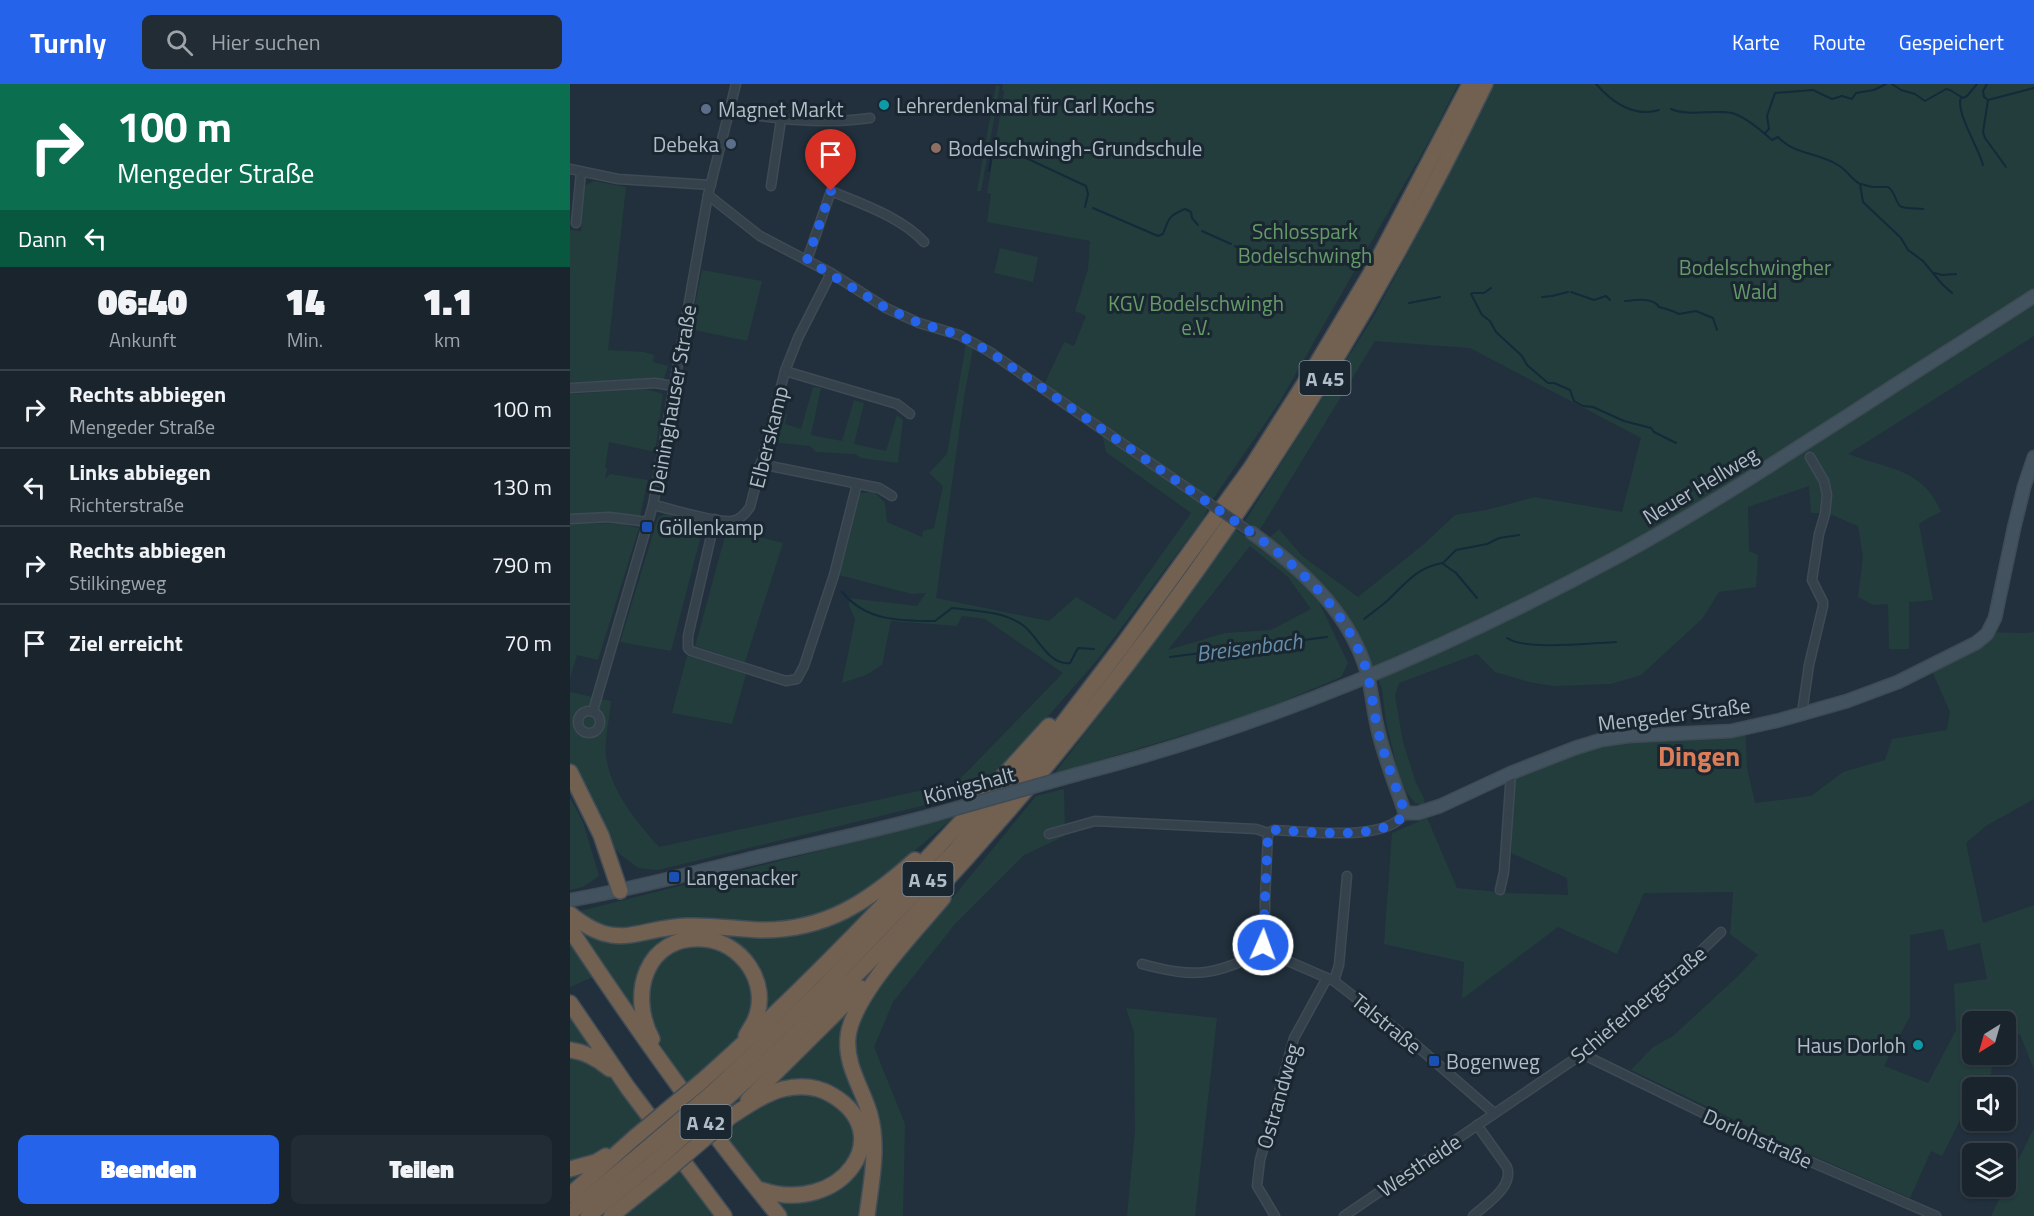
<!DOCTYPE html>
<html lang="de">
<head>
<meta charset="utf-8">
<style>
  :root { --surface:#19242d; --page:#222c35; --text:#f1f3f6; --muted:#9fa4aa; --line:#374149; --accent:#2563eb }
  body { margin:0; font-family:"Titillium Web",sans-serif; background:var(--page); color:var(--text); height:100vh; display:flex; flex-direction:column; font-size:22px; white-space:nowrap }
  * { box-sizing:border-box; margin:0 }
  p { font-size:20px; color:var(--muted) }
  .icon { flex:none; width:33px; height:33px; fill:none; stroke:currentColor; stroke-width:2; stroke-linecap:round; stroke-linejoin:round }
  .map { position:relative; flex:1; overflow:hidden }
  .details { display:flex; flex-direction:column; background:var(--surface); width:570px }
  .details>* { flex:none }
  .guide { background:#0b6e4f; color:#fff; overflow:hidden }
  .needle { width:39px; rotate:217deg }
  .buttons { position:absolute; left:1392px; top:927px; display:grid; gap:12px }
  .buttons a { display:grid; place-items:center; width:54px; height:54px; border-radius:9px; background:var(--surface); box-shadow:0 2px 4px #0004,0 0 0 2px var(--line); font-size:30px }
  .pin { position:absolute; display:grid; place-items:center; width:51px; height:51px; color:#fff; margin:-62px -26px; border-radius:50% 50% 50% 0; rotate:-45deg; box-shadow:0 0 6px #0007 }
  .pin .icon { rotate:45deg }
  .me { position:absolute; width:66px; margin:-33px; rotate:2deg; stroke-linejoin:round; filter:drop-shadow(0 0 4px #0008) }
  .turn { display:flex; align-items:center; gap:21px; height:126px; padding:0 18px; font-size:27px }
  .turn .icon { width:78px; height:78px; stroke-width:2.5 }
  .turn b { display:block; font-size:42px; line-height:51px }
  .then { display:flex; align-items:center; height:57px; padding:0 18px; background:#0003; gap:12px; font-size:22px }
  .eta { display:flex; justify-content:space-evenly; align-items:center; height:102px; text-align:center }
  .eta b { font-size:36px; font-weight:800; line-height:42px }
  .cta { display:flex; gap:12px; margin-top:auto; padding:12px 18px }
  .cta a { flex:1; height:69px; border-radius:9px; background:var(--accent); color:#fff; font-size:24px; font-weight:800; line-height:69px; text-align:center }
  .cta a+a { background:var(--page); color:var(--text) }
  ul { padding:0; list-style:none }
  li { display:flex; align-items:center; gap:18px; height:78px; padding:0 18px; border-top:2px solid var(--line) }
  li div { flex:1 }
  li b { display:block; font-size:22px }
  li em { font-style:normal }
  header { display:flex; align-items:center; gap:36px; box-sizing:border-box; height:84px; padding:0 30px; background:var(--accent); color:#fff }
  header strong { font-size:28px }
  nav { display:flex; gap:33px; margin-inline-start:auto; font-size:21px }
  .search { width:420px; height:54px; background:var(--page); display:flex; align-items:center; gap:15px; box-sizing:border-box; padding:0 21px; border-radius:9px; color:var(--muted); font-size:22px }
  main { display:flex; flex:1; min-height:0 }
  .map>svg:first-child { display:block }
  .green { fill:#233d3c; fill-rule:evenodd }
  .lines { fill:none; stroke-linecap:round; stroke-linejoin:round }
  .stream { stroke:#14293a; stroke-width:2 }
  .street-casing { stroke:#3e4b55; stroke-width:11 }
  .secondary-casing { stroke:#3e4b55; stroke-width:15 }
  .highway-casing { stroke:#404d57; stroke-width:18 }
  .street { stroke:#35424c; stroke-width:8 }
  .secondary { stroke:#42525f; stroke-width:12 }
  .highway { stroke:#726051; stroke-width:15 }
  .street-bridge-casing { stroke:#3e4b55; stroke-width:11; stroke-linecap:butt }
  .secondary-bridge-casing { stroke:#3e4b55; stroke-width:15; stroke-linecap:butt }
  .highway-bridge-casing { stroke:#404d57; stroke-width:18; stroke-linecap:butt }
  .street-bridge { stroke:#35424c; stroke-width:8 }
  .secondary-bridge { stroke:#42525f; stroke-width:12 }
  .highway-bridge { stroke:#726051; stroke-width:15 }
  .route { stroke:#2563eb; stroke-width:10; stroke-dasharray:0 18 }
  .culture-dot { fill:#0f9aa8; stroke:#1a2731; stroke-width:2 }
  .service-dot { fill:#5c6f8a; stroke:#1a2731; stroke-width:2 }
  .education-dot { fill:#8d6e63; stroke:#1a2731; stroke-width:2 }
  .transit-dot { fill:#1a4fb4; stroke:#1a2731; stroke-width:2 }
  .labels { text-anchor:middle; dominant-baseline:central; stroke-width:6; stroke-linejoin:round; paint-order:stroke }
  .shield { fill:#1a2731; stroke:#83909b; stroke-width:1.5 }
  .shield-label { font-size:20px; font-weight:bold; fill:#b0bdc8 }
  .poi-label { font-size:21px; fill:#b0bdc8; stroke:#1a2731; text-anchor:start }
  .park-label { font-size:21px; fill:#659a69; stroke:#1a2731 }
  .street-label { font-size:21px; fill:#b0bdc8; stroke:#1a2731 }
  .water-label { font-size:22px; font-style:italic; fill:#668da9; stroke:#1a2731 }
  .district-label { font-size:27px; font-weight:bold; fill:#da7d58; stroke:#1a2731 }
</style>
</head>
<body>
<header>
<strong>Turnly</strong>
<div class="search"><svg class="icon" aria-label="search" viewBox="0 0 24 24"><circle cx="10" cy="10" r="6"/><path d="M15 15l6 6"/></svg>Hier suchen</div>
<nav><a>Karte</a><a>Route</a><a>Gespeichert</a></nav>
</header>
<main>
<section class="details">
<div class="guide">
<div class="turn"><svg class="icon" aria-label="right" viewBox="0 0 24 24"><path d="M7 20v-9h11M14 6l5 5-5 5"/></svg><div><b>100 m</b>Mengeder Straße</div></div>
<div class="then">Dann<svg class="icon" aria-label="left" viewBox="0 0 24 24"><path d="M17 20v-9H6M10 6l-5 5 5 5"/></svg></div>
</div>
<div class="eta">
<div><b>06:40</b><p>Ankunft</p></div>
<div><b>14</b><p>Min.</p></div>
<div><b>1.1</b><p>km</p></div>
</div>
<ul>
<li><svg class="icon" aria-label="right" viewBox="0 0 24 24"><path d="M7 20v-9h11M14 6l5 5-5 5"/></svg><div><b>Rechts abbiegen</b><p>Mengeder Straße</p></div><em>100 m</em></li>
<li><svg class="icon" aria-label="left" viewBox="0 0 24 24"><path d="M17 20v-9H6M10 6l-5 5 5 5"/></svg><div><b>Links abbiegen</b><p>Richterstraße</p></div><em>130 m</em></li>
<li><svg class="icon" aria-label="right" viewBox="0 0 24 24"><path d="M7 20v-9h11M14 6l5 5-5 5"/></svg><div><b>Rechts abbiegen</b><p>Stilkingweg</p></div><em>790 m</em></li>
<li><svg class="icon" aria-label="arrive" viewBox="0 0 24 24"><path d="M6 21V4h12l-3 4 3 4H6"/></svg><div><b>Ziel erreicht</b></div><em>70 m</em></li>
</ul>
<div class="cta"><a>Beenden</a><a>Teilen</a></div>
</section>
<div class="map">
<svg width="1464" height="1132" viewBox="0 0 1464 1132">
  <rect width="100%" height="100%" fill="#21303c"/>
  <g class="green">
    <path d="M433 0H888L863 50 709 319 643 415 632 436 528 575 413 707 88 786 68 784 51 771 39 759 0 681V608L41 617C40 633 34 657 36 672 41 708 67 738 89 763L386 699 493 589 415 535 392 532 387 542 321 537 312 581 296 591 272 599 285 535 279 522V514L347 522 356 509 342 510 269 491 289 409 304 408 315 419 317 438 352 453 353 447 364 444 373 402 359 389 377 370 396 259H404L394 313 366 514 479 537 506 513 545 536 621 429 536 368 531 346 472 305 494 258 504 262 516 232 505 227 518 185 520 157 417 138 421 110 417 109 434 7 432 6Z"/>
    <path d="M924 0H1464V252L1278 370C1317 385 1353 384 1371 428L1360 433 1349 440 1363 516 1339 518V565H1319L1318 520 1303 521 1288 513 1293 473 1288 442 1257 429 1253 404V429H1241L1239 402 1178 423 1179 467 1188 471 1186 503 1149 508 1132 535 1071 591 1041 600 983 602 959 598 925 588 907 570 829 599 825 612 833 658 846 699 855 716 853 721 845 719 837 709 829 692 816 638 812 605 797 568 762 512 729 476 700 453 709 445 732 472 788 513 854 460 885 431 916 426 965 413 1052 428 1071 354 900 264 805 257 689 447 675 437 804 232 876 97Z"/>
    <path d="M426 1 430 2 411 107H407Z"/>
    <path d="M24 97 56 103 38 266 74 268 84 271 83 278 98 282 94 295 0 298V146L11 147 14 102Z"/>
    <path d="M430 164 468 173 463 198 424 189Z"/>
    <path d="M132 186 192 197 177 257 120 245Z"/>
    <path d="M243 303 251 304 241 351 272 357 284 316 294 319 284 360 316 367 327 331 333 336 328 379 291 374 285 370 246 368 240 362 200 358 207 327 217 330 215 340 231 345Z"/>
    <path d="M76 305 93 310 85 368 39 358 35 384 37 385 35 395 40 390 78 396 70 432 0 431V310Z"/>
    <path d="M96 430 134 440 101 567 50 558 88 433Z"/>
    <path d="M47 439 69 444 28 576 7 571 0 594V440Z"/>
    <path d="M157 445 213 459 175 578 125 562Z"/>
    <path d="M665 445 724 489 748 516 778 579 771 593 680 631 484 690 592 549ZM680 462 718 493 741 525 701 546 655 549 598 566Z"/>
    <path d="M1413 548 1457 549 1464 548V715L1416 742 1396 759 1413 839 1464 821V986L1450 950 1436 952V938H1402V970L1424 971 1421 990 1406 1003H1402L1392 1020 1394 1028 1372 1072 1361 1067 1340 1114 1200 1053 1061 986 1083 963 1103 952 1167 893 1188 871 1160 850 1163 808 1074 809 1047 870 988 843 892 915 894 878 814 860 822 749 857 734 887 804 938 809 998 811 997 794 941 769 945 691 1019 665 1049 659 1175 640 1177 684 1185 719 1241 712 1273 688 1315 676 1322 655 1377 646 1380 628 1357 576 1398 558ZM1373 845 1378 867 1410 859 1417 895 1384 900 1386 946 1358 999 1314 982 1340 932V851Z"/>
    <path d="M117 572 176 590 162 640 102 629Z"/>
    <path d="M494 705 495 752 454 771 385 840 323 918 304 963 335 1040 333 1132H218L152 1050 192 1022 218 1013 214 999 197 1004 284 919 302 912 466 712Z"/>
    <path d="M0 714 13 738 29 792 13 803 0 806Z"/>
    <path d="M384 733 302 803 257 830 211 840 47 847 20 840 6 828Z"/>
    <path d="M323 800 229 898 116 1002 85 951 68 938 3 840 25 852 114 846 200 851Z"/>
    <path d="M0 856 23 893 0 903Z"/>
    <path d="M556 924 647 934 625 1132H557L565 1046 564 948Z"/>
    <path d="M0 930 63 1024 148 1132H0Z"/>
    <path d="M1464 1044V1132H1421Z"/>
  </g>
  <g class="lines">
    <g class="stream">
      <path d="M1026 0C1042 18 1063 34 1089 26"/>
      <path d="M1322 0 1331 6 1345 10 1355 17 1376 5 1380 6 1393 14 1397 12 1407 0"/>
      <path d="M1417 0 1413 7 1414 13 1418 16 1464 4"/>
      <path d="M1391 13C1385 28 1409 64 1413 81"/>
      <path d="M1418 16 1413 48 1415 54 1436 83"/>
      <path d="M1101 25C1119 33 1145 25 1162 29 1174 32 1193 48 1202 56L1208 53C1223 70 1249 69 1268 81 1277 86 1281 95 1290 100L1293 118 1331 154 1338 166 1353 177 1372 200 1382 209"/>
      <path d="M1195 49 1199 45 1197 32 1205 9 1243 6 1262 15 1272 12 1282 15 1286 9 1304 6 1316 0"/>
      <path d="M419 87 424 59 516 102 518 110 515 123"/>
      <path d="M1291 100 1302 103H1318C1327 109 1325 121 1332 123 1338 125 1347 124 1353 125"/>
      <path d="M523 124 588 152 593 150C599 134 598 132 615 125L621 128 622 134 628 141"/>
      <path d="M632 147 661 160"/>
      <path d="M665 162 699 179"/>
      <path d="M1365 189 1372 191 1386 190"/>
      <path d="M1001 208 1024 216 1036 212 1040 216"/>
      <path d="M902 209H914L921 204"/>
      <path d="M901 210 912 231 920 237 926 248 952 272 957 281 978 299H984L1000 306 1004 317 1013 322 1023 323 1054 337 1081 344 1084 348 1106 359"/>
      <path d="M972 213 982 212 998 208"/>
      <path d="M1055 217C1066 216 1083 213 1089 223 1097 225 1103 227 1109 230L1126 227 1143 234 1147 246"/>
      <path d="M839 219 870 213"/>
      <path d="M873 479 886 466 917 460 929 454 949 451"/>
      <path d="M272 508C296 537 329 537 365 537L382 524C406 527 434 527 454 542 468 553 479 582 500 579L508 564 524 565"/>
      <path d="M794 535C802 529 810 523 817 517 836 499 846 484 872 479L886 489 907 514"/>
      <path d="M937 554C956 567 1022 559 1046 558"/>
      <path d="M600 573 757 553"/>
    </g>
    <defs>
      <g id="street">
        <path d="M158 27C206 35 251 41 300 34"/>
        <path d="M0 85 48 95 141 101"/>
        <path d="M201 102 211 36"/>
        <path d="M138 111 190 152 261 189 316 224 349 239 389 251 420 268 633 415"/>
        <path d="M6 139 11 88"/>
        <path d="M237 176 261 107C292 120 331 133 354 158"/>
        <path d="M215 287 327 320 340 330"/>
        <path d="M0 304 85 299 103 302"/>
        <path d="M190 380 309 404 322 412"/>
        <path d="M83 421C103 425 144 439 162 437 170 436 176 429 180 423L215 287 228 254 261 189"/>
        <path d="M0 435 39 433 78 438"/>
        <path d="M145 435 118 552V564L121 567 216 597 227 595 234 582 264 491 287 400"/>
        <circle cx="19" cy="638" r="11"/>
        <path d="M23 627 83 421 138 111 166 0"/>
        <path d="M1232 629 1239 581 1253 522V518L1242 496 1249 450 1255 430 1257 411 1254 397 1240 373"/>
        <path d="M698 749 695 816V867L764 897 840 956 924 1029"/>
        <path d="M479 750 525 737 686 745 698 749 704 746C736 747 816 759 835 729"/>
        <path d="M930 806 934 788 941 689"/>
        <path d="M572 880C628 895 643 891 695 867"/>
        <path d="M764 897 769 881 777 792"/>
        <path d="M1012 970 1172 1048 1366 1132"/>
        <path d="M705 1132 687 1102 690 1076 724 954 757 894"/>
        <path d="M774 1132 1012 970 1093 903 1151 848"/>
        <path d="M903 1132C916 1120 944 1103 937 1083L907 1041"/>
      </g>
      <g id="secondary">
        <path d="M682 449C729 483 774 523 794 579 801 598 802 618 806 637 812 669 825 699 835 729H848L870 722 941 689 1005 664 1031 656 1058 652 1161 647 1210 636 1277 617 1328 598 1406 559 1417 550 1425 534 1444 444 1454 403 1464 373"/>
        <path d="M508 690C699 641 874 566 1047 473 1128 429 1205 378 1282 329 1343 289 1404 251 1464 212"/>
        <path d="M0 816C59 806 117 790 175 776 238 761 300 748 363 731"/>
      </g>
      <g id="highway">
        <path d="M0 688 31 751 50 807"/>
        <path d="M0 830C48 869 65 844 117 842 141 841 166 845 190 846 255 847 298 818 345 776"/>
        <path d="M0 845C65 943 134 1041 209 1132"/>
        <path d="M0 919 58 1004 154 1132"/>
        <path d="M82 955C58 910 76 851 133 855 171 857 201 899 185 936 183 941 179 946 176 952"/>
        <path d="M0 966C16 968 28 975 40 985"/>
        <path d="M132 997C256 887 367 765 479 642"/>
        <path d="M142 1009 252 905 384 768 488 646 553 561 681 384 740 291 801 189 900 0"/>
        <path d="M178 1016 291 904"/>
        <path d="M150 1020C470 734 728 385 915 0"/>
        <path d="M160 1033C177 1022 194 1010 213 1005 230 1001 247 1002 262 1011 330 1051 270 1132 192 1106"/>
        <path d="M0 1085 26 1078 36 1072"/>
        <path d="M0 1111 64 1054"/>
        <path d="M0 1129 74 1067"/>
        <path d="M18 1132 83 1079"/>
        <path d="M41 1132 92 1091"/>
        <path d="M297 1132C301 1099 309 1064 300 1031 293 1005 275 982 278 953 282 912 346 846 373 814"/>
      </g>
    </defs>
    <use href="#street" class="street-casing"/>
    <use href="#secondary" class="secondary-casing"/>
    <use href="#highway" class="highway-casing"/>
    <use href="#street" class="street"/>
    <use href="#secondary" class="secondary"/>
    <use href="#highway" class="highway"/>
    <defs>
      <path id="street-bridge" d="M633 415 682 449"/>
      <path id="secondary-bridge" d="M363 731 508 690"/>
      <g id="highway-bridge">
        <path d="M64 1054 132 997"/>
        <path d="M74 1067 142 1009"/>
        <path d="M83 1079 150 1020"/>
        <path d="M92 1091 160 1033"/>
      </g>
    </defs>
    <use href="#street-bridge" class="street-bridge-casing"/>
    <use href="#secondary-bridge" class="secondary-bridge-casing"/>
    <use href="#highway-bridge" class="highway-bridge-casing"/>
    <use href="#street-bridge" class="street-bridge"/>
    <use href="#secondary-bridge" class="secondary-bridge"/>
    <use href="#highway-bridge" class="highway-bridge"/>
  </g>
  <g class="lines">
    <path class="route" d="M261 107 237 176 316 224 349 239 389 251 420 268 682 449C729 483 773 523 794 579 801 598 802 618 806 637 812 669 825 699 835 729 816 759 736 747 704 746L698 749 693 861"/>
  </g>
  <g class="culture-dot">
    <circle cx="314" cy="21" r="6"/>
    <circle cx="1348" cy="961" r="6"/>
  </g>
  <g class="service-dot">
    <circle cx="136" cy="25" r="6"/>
    <circle cx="161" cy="60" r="6"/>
  </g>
  <circle class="education-dot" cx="366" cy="64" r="6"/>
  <g class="transit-dot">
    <rect x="71" y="437" width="12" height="12" rx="3"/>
    <rect x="98" y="787" width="12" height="12" rx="3"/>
    <rect x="858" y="971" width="12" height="12" rx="3"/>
  </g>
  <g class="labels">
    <g class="shield">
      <rect x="729.5" y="277" width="51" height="34" rx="4.5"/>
      <rect x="332.5" y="778" width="51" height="34" rx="4.5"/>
      <rect x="110.5" y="1021" width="51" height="34" rx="4.5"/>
    </g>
    <g class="shield-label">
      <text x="755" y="294">A 45</text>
      <text x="358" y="795">A 45</text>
      <text x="136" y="1038">A 42</text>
    </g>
    <g class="poi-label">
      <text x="326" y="21">Lehrerdenkmal für Carl Kochs</text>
      <text x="148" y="25">Magnet Markt</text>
      <text x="149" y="60" text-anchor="end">Debeka</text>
      <text x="378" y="64">Bodelschwingh-Grundschule</text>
      <text x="89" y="443">Göllenkamp</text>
      <text x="116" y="793">Langenacker</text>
      <text x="1336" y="961" text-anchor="end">Haus Dorloh</text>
      <text x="876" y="977">Bogenweg</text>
    </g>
    <g class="park-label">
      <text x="735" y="147">Schlosspark<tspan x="735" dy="24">Bodelschwingh</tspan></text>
      <text x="1185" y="183">Bodelschwingher<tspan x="1185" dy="24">Wald</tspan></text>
      <text x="626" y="219">KGV Bodelschwingh<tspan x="626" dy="24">e.V.</tspan></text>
    </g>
    <g class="street-label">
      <text transform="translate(102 315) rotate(-80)">Deininghauser Straße</text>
      <text transform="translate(198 353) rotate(-76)">Elberskamp</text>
      <text transform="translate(1130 401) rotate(-31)">Neuer Hellweg</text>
      <text transform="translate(1104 630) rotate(-7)">Mengeder Straße</text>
      <text transform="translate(399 701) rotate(-15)">Königshalt</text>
      <text transform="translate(1068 920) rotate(-40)">Schieferbergstraße</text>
      <text transform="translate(817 939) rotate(39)">Talstraße</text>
      <text transform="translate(708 1012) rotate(-74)">Ostrandweg</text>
      <text transform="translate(1188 1054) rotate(24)">Dorlohstraße</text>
      <text transform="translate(849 1081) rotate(-34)">Westheide</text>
    </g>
    <g class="water-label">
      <text transform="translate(679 563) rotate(-7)">Breisenbach</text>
    </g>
    <g class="district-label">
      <text x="1129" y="671">Dingen</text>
    </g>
  </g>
</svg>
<div class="buttons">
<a><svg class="needle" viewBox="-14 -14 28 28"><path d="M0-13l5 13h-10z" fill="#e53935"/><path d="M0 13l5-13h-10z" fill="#9fa4aa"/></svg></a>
<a><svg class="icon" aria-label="sound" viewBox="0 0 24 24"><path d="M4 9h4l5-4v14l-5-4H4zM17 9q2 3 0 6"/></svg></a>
<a><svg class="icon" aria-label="layers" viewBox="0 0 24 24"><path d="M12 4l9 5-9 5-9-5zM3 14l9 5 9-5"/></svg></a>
</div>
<div class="pin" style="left:261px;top:107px;background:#d93025"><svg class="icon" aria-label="arrive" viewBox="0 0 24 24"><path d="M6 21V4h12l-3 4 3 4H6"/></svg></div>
<svg class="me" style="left:693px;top:861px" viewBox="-20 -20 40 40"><circle r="17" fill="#2563eb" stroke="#fff" stroke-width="3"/><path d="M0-11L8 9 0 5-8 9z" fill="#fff"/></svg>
</div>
</main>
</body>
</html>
